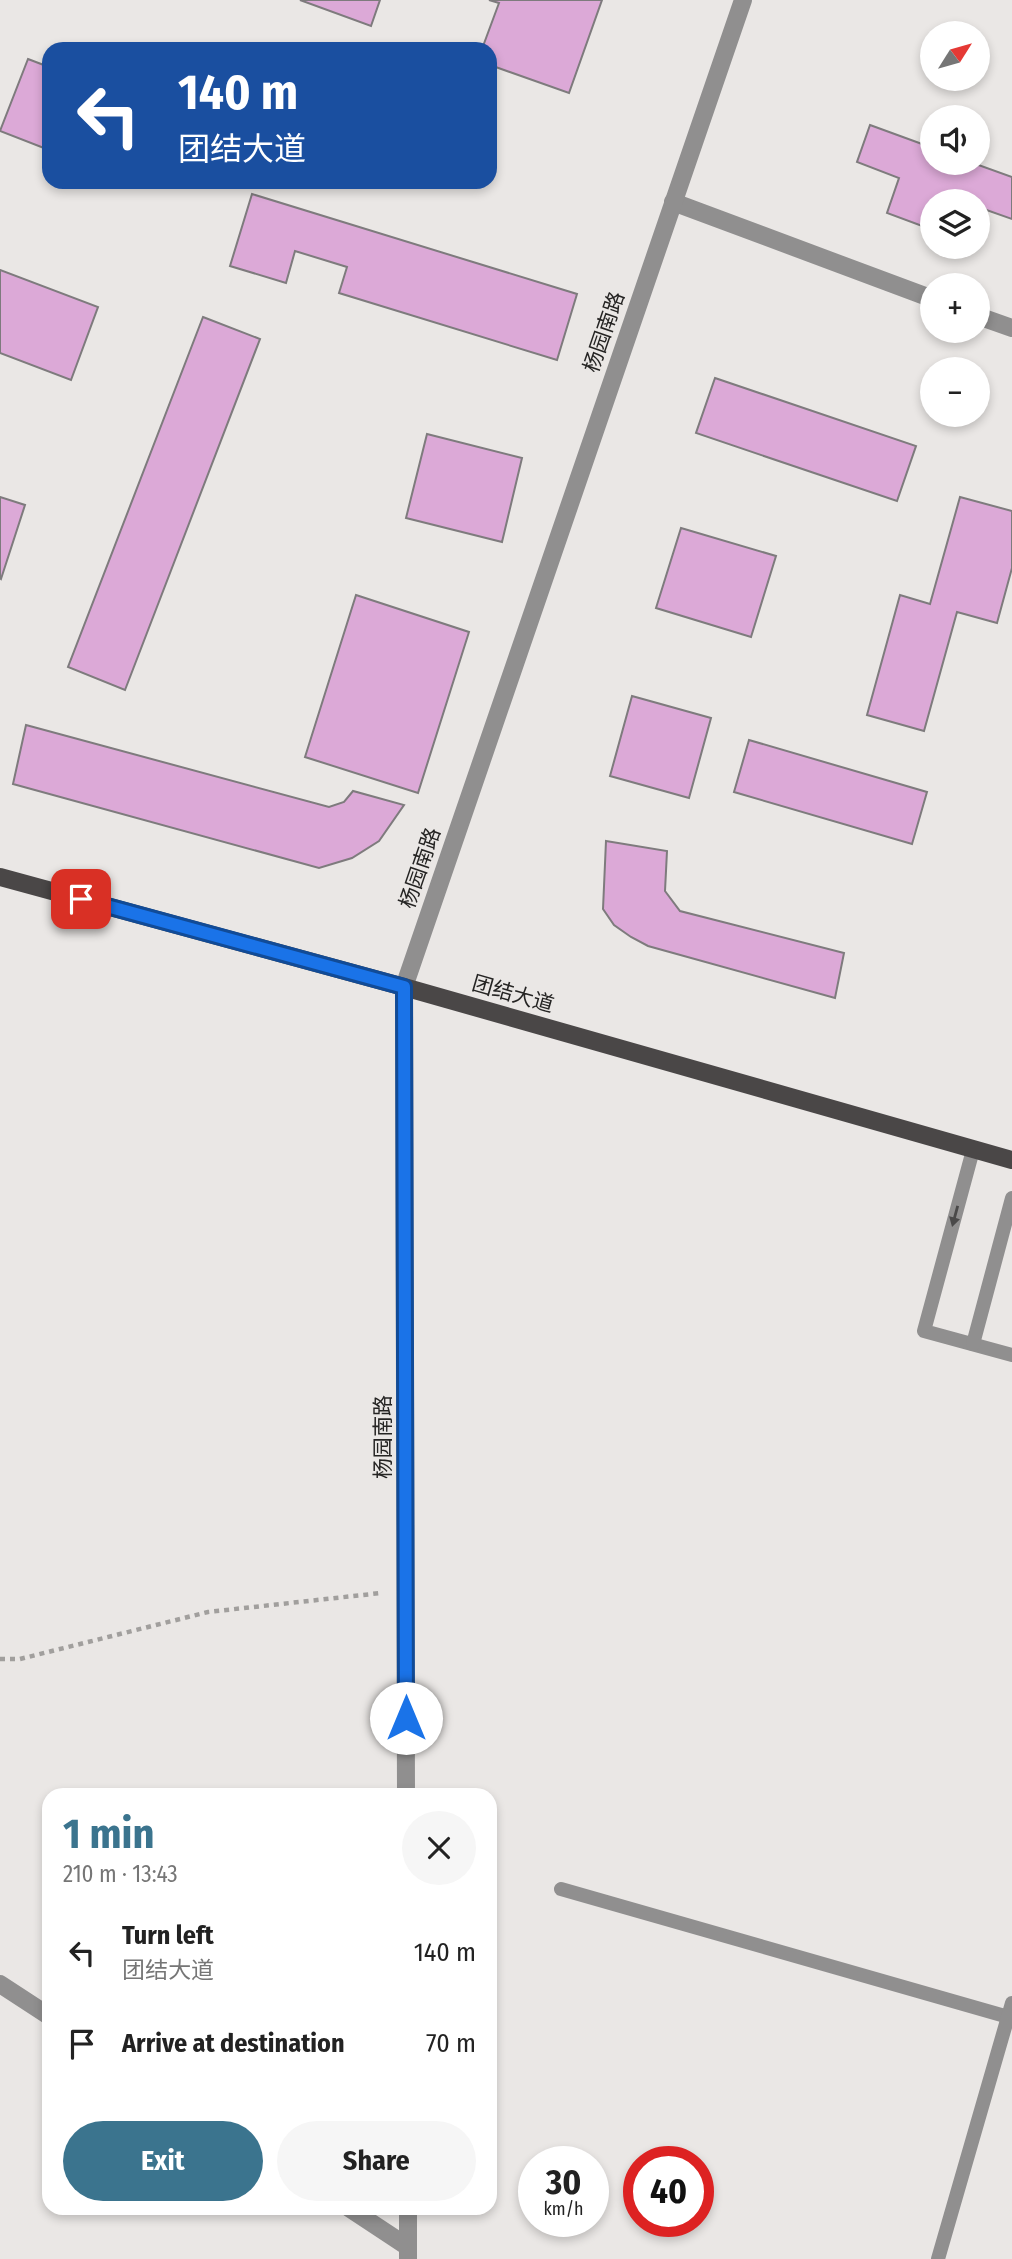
<!DOCTYPE html>
<html lang="en">
<head>
<meta charset="utf-8">
<style>
  :root { --surface:#fff; --page:#f6f6f6; --text:#222; --muted:#767676; --accent:#3b748e }
  body { margin:0; font-family:"Fira Sans Condensed","Noto Sans SC",sans-serif; background:var(--page); color:var(--text); height:100vh; display:flex; flex-direction:column; font-size:26px; white-space:nowrap }
  * { box-sizing:border-box; margin:0 }
  p { font-size:23px; color:var(--muted) }
  .icon { flex:none; width:38px; height:38px; fill:none; stroke:currentColor; stroke-width:2; stroke-linecap:round; stroke-linejoin:round }
  .map { position:relative; flex:1; overflow:hidden }
  .sheet { position:absolute; left:42px; top:1788px; width:455px; height:427px; display:flex; flex-direction:column; background:var(--surface); border-radius:21px; box-shadow:0 4px 10px #0003 }
  .sheet>* { flex:none }
  .banner { position:absolute; left:42px; top:42px; width:455px; height:147px; border-radius:21px; box-shadow:0 4px 10px #0003; background:#1a4fa0; color:#fff; overflow:hidden }
  .needle { width:46px; rotate:53deg }
  .buttons { position:absolute; left:920px; top:21px; display:grid; gap:14px }
  .buttons a { display:grid; place-items:center; width:70px; height:70px; border-radius:50%; background:var(--surface); box-shadow:0 4px 10px #0003; font-size:35px }
  .speed { position:absolute; left:518px; top:2146px; display:flex; gap:14px; font-size:35px; font-weight:700; text-align:center }
  .speed>* { display:grid; place-content:center; width:91px; height:91px; border-radius:50%; background:var(--surface); box-shadow:0 4px 10px #0003; line-height:1 }
  .speed small { font-size:18px; font-weight:400 }
  .speed .limit { border:10px solid #d22; background:#fff; color:#111 }
  .pin { position:absolute; display:grid; place-items:center; width:60px; height:60px; color:#fff; margin:-30px; border-radius:14px; box-shadow:0 4px 10px #0006 }
  .me { position:absolute; width:77px; margin:-38px; rotate:0deg; stroke-linejoin:round; filter:drop-shadow(0 0 5px #0008) }
  .turn { display:flex; align-items:center; gap:24px; height:147px; padding:0 21px; font-size:32px }
  .turn .icon { width:91px; height:91px; stroke-width:2.5 }
  .turn b { display:block; font-size:49px; line-height:60px }
  .round { display:grid; place-items:center; flex:none; width:74px; height:74px; border-radius:37px; background:var(--page) }
  .head { display:flex; align-items:center; justify-content:space-between; height:119px; padding:0 21px }
  h1 { font-size:42px; font-weight:700; line-height:52px; color:var(--accent) }
  .primary-button { display:flex; gap:14px; margin-top:auto; padding:14px 21px }
  .primary-button a { flex:1; height:80px; border-radius:42px; background:var(--accent); color:#fff; font-size:28px; font-weight:700; line-height:80px; text-align:center }
  .primary-button a+a { background:var(--page); color:var(--text) }
  ul { padding:0; list-style:none }
  li { display:flex; align-items:center; gap:21px; height:91px; padding:0 21px }
  li div { flex:1 }
  li b { display:block; font-size:26px }
  li em { font-style:normal }
  .map>svg:first-child { display:block }
  .building { fill:#dca9d7; stroke:#7e7b7d; stroke-width:2 }
  .lines { fill:none; stroke-linecap:round; stroke-linejoin:round }
  .path { stroke:#a19f9d; stroke-width:4.5; stroke-dasharray:5 5; stroke-linecap:butt }
  .service { stroke:#908f8f; stroke-width:14 }
  .minor { stroke:#908f8f; stroke-width:18 }
  .tertiary { stroke:#908f8f; stroke-width:18 }
  .primary { stroke:#4a4747; stroke-width:18 }
  .oneway { fill:#4a4949 }
  .route-casing { stroke:#114b97; stroke-width:18 }
  .route { stroke:#1a73e8; stroke-width:12 }
  .labels { text-anchor:middle; dominant-baseline:central; stroke-width:5; stroke-linejoin:round; paint-order:stroke }
  .street-label { font-size:21px; fill:#252423; stroke:#eae7e5 }
</style>
</head>
<body>
<div class="map">
<svg width="1012" height="2259" viewBox="0 0 1012 2259">
  <rect width="100%" height="100%" fill="#eae7e5"/>
  <g class="building">
    <path d="M300 0H380L371 26Z"/>
    <path d="M489 0H602L569 93 490 65V49H482L499 3Z"/>
    <path d="M28 59 49 67V150L0 131Z"/>
    <path d="M870 125 933 148V163H973L1012 177V219L978 207V201H933V230L887 213 899 178 857 162Z"/>
    <path d="M252 194 577 294 557 360 339 293 347 267 295 251 286 283 230 266Z"/>
    <path d="M0 270 98 307 71 380 0 353Z"/>
    <path d="M203 317 260 339 125 690 68 667Z"/>
    <path d="M715 378 916 446 897 501 696 433Z"/>
    <path d="M427 434 522 458 502 542 406 518Z"/>
    <path d="M0 497 25 505 1 579 0 578Z"/>
    <path d="M960 497 1012 511V568L997 623 957 612 924 731 867 715 900 595 930 604Z"/>
    <path d="M681 528 776 556 751 637 656 608Z"/>
    <path d="M356 595 469 632 418 793 305 757Z"/>
    <path d="M632 696 711 718 689 798 610 776Z"/>
    <path d="M26 725 329 807 344 802 353 791 404 805 379 841 352 858 319 868 13 784Z"/>
    <path d="M749 740 927 792 912 844 734 792Z"/>
    <path d="M606 841 667 851 665 891 680 911 844 953 835 998 648 946 631 937 614 925 603 909Z"/>
  </g>
  <g class="lines">
    <path class="path" d="M0 1659H20L208 1612 381 1593"/>
    <g class="service">
      <path d="M973 1150 924 1331 1012 1355"/>
      <path d="M973 1344 1012 1198"/>
      <path d="M561 1889 1012 2018"/>
      <path d="M938 2259 1012 2003"/>
    </g>
    <g class="minor">
      <path d="M673 202 933 299"/>
      <path d="M978 316 1012 328"/>
    </g>
    <g class="tertiary">
      <path d="M406 1796 404 987 743 0"/>
      <path d="M0 1984 49 2016"/>
      <path d="M349 2208 408 2247"/>
      <path d="M408 2208V2259"/>
    </g>
    <path class="primary" d="M0 877 404 987 1012 1160"/>
  </g>
  <defs><path id="oneway-solid" d="M-6-.8H1V-3.2L6.5 0L1 3.2V.8H-6Z" transform="scale(1.75)"/></defs>
  <use class="oneway" href="#oneway-solid" transform="translate(955 1216) rotate(105)"/>
  <g class="lines">
    <defs>
      <path id="route" d="M81 899 404 987 406 1718"/>
    </defs>
    <use href="#route" class="route-casing"/>
    <use href="#route" class="route"/>
  </g>
  <g class="labels">
    <g class="street-label">
      <text transform="translate(604 332) rotate(-71)">杨园南路</text>
      <text transform="translate(420 868) rotate(-71)">杨园南路</text>
      <text transform="translate(513 994) rotate(16)">团结大道</text>
      <text transform="translate(383 1437) rotate(-90)">杨园南路</text>
    </g>
  </g>
</svg>
<div class="buttons">
<a><svg class="needle" viewBox="-14 -14 28 28"><path d="M0-13l5 13h-10z" fill="#e53935"/><path d="M0 13l5-13h-10z" fill="#767676"/></svg></a>
<a><svg class="icon" aria-label="sound" viewBox="0 0 24 24"><path d="M4 9h4l5-4v14l-5-4H4zM17 9q2 3 0 6"/></svg></a>
<a><svg class="icon" aria-label="layers" viewBox="0 0 24 24"><path d="M12 4l9 5-9 5-9-5zM3 14l9 5 9-5"/></svg></a>
<a>+</a>
<a>−</a>
</div>
<div class="speed"><div>30<small>km/h</small></div><div class="limit">40</div></div>
<div class="pin" style="left:81px;top:899px;background:#d93025"><svg class="icon" aria-label="arrive" viewBox="0 0 24 24"><path d="M6 21V4h12l-3 4 3 4H6"/></svg></div>
<svg class="me" style="left:406px;top:1718px" viewBox="-20 -20 40 40"><circle r="19" fill="#fff"/><path d="M0-13L10 11 0 6-10 11z" fill="#1a73e8"/></svg>
<div class="banner">
<div class="turn"><svg class="icon" aria-label="left" viewBox="0 0 24 24"><path d="M17 20v-9H6M10 6l-5 5 5 5"/></svg><div><b>140 m</b>团结大道</div></div>
</div>
<section class="sheet">
<div class="head"><div><h1>1 min</h1><p>210 m · 13:43</p></div><a class="round"><svg class="icon" aria-label="close" viewBox="0 0 24 24"><path d="M6 6l12 12M18 6L6 18"/></svg></a></div>
<ul>
<li><svg class="icon" aria-label="left" viewBox="0 0 24 24"><path d="M17 20v-9H6M10 6l-5 5 5 5"/></svg><div><b>Turn left</b><p>团结大道</p></div><em>140 m</em></li>
<li><svg class="icon" aria-label="arrive" viewBox="0 0 24 24"><path d="M6 21V4h12l-3 4 3 4H6"/></svg><div><b>Arrive at destination</b></div><em>70 m</em></li>
</ul>
<div class="primary-button"><a>Exit</a><a>Share</a></div>
</section>
</div>
</body>
</html>
